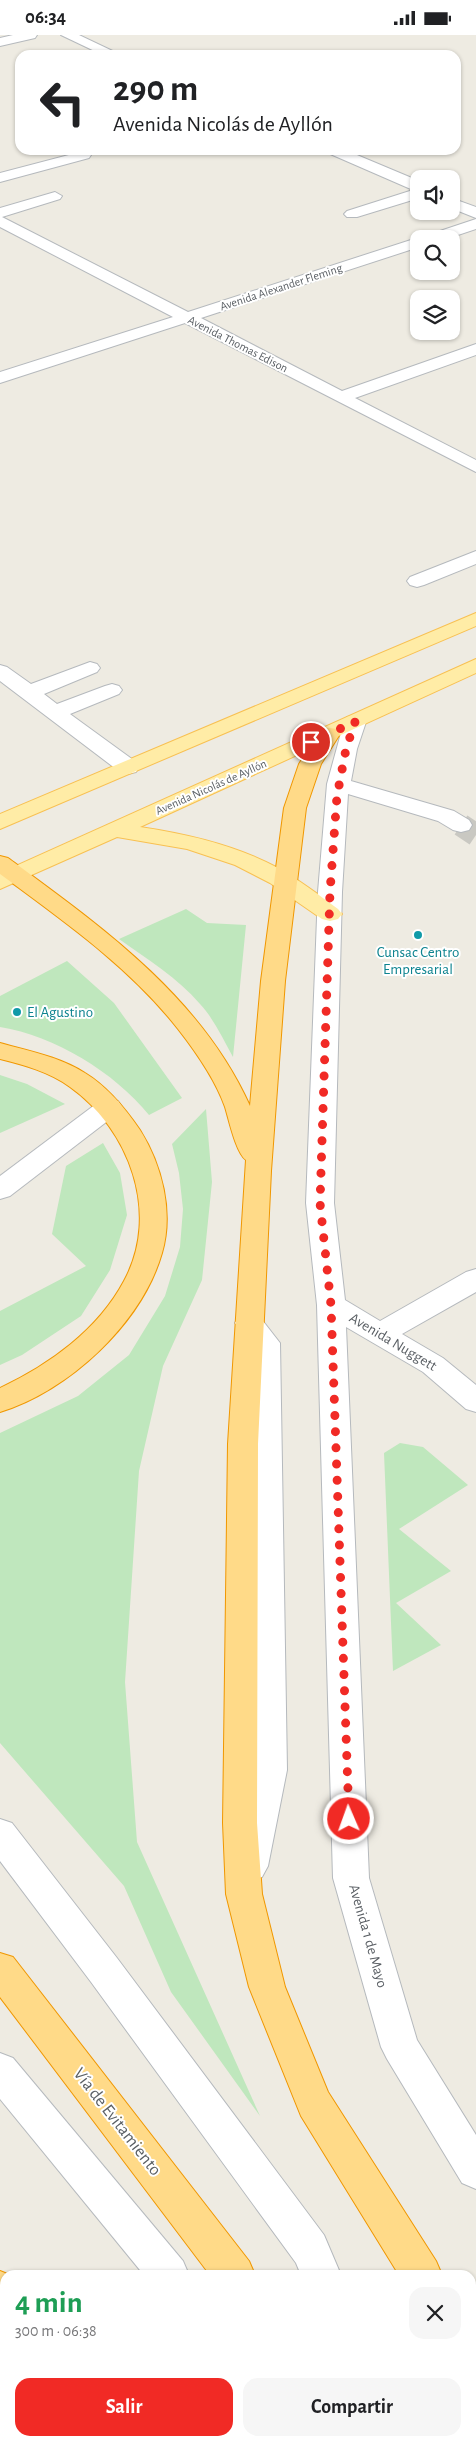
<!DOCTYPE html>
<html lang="es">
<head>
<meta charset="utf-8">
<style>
  :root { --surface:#fff; --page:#f6f6f6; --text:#202124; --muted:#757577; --accent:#f12a25 }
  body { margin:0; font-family:"Alegreya Sans",sans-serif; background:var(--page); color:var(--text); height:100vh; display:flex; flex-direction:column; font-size:19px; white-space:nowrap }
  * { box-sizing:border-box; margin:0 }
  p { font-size:16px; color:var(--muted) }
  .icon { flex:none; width:28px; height:28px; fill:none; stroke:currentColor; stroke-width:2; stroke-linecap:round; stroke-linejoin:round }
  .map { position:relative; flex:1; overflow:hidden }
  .drawer { position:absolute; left:0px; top:2235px; width:476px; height:176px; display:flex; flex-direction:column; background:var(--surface); border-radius:15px 15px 0 0; box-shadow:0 1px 4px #0004 }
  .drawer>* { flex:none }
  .hud { position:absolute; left:15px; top:15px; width:446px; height:105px; border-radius:15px; box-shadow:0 1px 4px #0004; background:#fff; color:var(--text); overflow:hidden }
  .buttons { position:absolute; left:410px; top:135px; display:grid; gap:10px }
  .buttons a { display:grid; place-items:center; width:50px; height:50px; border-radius:10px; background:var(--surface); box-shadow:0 1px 4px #0004; font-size:25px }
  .pin { position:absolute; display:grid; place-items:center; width:42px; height:42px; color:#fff; margin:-21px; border:2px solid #fff; border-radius:50%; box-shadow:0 1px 5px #0007 }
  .me { position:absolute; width:55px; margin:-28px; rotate:358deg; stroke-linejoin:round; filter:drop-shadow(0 0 4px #0008) }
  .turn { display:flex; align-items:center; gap:18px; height:105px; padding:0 15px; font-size:22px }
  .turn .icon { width:65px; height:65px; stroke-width:2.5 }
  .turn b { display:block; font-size:35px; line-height:42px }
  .round { display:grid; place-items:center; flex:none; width:52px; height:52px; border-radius:15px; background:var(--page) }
  .headline { display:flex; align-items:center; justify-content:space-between; height:85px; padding:0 15px }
  h1 { font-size:30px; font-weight:700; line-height:38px; color:#1e9e55 }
  .primary-button { display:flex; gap:10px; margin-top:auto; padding:10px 15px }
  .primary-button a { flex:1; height:58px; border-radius:15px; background:var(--accent); color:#fff; font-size:20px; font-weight:700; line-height:58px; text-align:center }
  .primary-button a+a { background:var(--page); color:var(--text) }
  .status { display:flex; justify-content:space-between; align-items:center; height:35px; padding:0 25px; background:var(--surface); direction:ltr }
  .status svg { height:14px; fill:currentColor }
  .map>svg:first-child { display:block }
  .green { fill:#bfe7bd }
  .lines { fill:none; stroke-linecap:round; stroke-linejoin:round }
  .minor-tunnel { stroke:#c9c8c2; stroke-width:23; stroke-dasharray:23 12; stroke-linecap:butt }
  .minor-casing { stroke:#b5b9bd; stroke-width:2 }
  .major-casing { stroke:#f8c052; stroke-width:2 }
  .highway-casing { stroke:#f09700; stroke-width:2 }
  .minor { fill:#fff; fill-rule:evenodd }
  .major { fill:#ffeca6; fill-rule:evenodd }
  .highway { fill:#ffda88; fill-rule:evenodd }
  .route { stroke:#f12a25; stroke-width:9; stroke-dasharray:0 16.2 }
  .culture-dot { fill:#0f9aa8; stroke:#fff; stroke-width:2 }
  .labels { text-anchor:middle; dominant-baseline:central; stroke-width:4; stroke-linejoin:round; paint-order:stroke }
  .far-street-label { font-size:12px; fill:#5a5f64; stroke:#fff }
  .culture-label { font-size:15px; fill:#0d838f; stroke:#fff }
  .street-label { font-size:15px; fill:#5a5f64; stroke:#fff }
  .near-street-label { font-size:18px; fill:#5a5f64; stroke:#fff }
</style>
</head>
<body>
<div class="status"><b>06:34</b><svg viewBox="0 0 49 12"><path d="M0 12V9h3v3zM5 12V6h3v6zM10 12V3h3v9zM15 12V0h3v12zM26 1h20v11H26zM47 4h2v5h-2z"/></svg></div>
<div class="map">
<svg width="476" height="2411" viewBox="0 0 476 2411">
  <rect width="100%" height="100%" fill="#eeebe2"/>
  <g class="green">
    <path d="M186 874 207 888 246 890 233 1022C223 1004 214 984 200 969 178 943 147 924 119 904Z"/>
    <path d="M67 926 114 968 182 1063 149 1080C114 1037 55 1001 0 992V961Z"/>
    <path d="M0 1040 27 1049 65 1069 0 1098Z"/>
    <path d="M206 1074 212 1147 202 1245 163 1331 139 1436 125 1647 137 1807 260 2081 171 1957 124 1851 0 1708V1398L78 1361 129 1320 165 1261 180 1212 183 1174 179 1138 172 1109Z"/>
    <path d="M103 1108 120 1138 127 1180 110 1235 81 1281 22 1320 0 1330V1276L86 1231 52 1199 66 1131Z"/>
    <path d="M400 1408 423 1412 468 1450 399 1494 451 1536 396 1568 441 1610 393 1636 384 1418Z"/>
  </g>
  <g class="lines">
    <path class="minor-tunnel" d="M461 790 476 800"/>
    <defs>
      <g id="minor">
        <path d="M13 0H37L35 3 0 11V3Z"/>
        <path d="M61 0H79L121 20H103Z"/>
        <path d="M326 115H345L419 146V163L357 182H347L344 179 347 176 413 155 328 118Z"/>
        <path d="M84 116 89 117 91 120 89 123 0 147V138Z"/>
        <path d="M55 157 62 161 60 164 2 182 188 277 414 204 423 203 425 201 476 184V194L446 204H419V212L201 283 342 356 476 309V320L355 363 476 425V437L185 288 0 348V337L173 282 0 192V173Z"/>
        <path d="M451 163 476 172V183L451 173Z"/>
        <path d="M476 516V529L424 550 417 552 410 550 407 546 410 542Z"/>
        <path d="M90 627 97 629 100 633 97 637 44 659 57 669 105 651 112 649 119 651 122 655 119 659 70 679 136 727 139 732 136 737 128 739 120 737 0 646V630L7 632 31 649Z"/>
        <path d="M355 681 363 682 366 687 357 714 351 746 454 776 469 785 472 790 469 795 461 797 453 795 438 786 348 759 342 857 334 1168 345 1265 380 1286 466 1237 476 1234V1257L402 1299 443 1323 476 1350V1377L466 1374 423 1337 346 1292 369 1843 417 2005 476 2100V2154L462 2148 387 2024 381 2012 333 1843 317 1270 306 1168 318 857 327 749 344 687 347 682Z"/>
        <path d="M109 1064 118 1066 122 1072 118 1078 10 1161 0 1164V1141L100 1066Z"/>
        <path d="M249 1278 259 1281 280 1308 287 1735 268 1831 262 1842 250 1846 238 1842 232 1831 253 1735 252 1310 235 1288 239 1281Z"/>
        <path d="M0 1784 12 1788 117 1923 324 2200 341 2240H301L296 2228 91 1947 0 1826Z"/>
        <path d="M0 2018 13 2023 183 2226 189 2240H144L0 2064Z"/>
        <path d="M371 2406H413L415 2411H373Z"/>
      </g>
      <g id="major">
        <path d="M476 578V591L0 794V779Z"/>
        <path d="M476 624V638L140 792C187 799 236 810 278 833 299 845 319 860 338 874L342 879 338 884 330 886 322 884 270 848 235 830 187 814 117 802 0 854V838Z"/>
      </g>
      <g id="highway">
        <path d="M329 693 337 694 340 699 321 729 306 773 285 946 271 1136 258 1409 257 1788 262 1859 285 1952 328 2057 436 2226 442 2240H399L301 2081 249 1952 226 1859 223 1788 228 1409 246 1125C236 1118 229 1085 225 1072 215 1044 196 1017 178 994 130 932 62 885 0 839V821L8 823C102 892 201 962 250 1071L261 946 284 773 299 729 321 694Z"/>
        <path d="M0 1008C29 1016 60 1022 85 1038 108 1052 125 1073 140 1095 162 1130 174 1177 162 1218 142 1288 69 1356 0 1377V1353C49 1330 98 1295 124 1246 161 1178 129 1094 70 1052 50 1037 24 1030 0 1024Z"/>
        <path d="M0 1918 13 1922 249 2226 255 2240H210L0 1962Z"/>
        <path d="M0 2236 10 2240H5V2283L0 2281Z"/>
        <path d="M471 2298 476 2300V2346L471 2345Z"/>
        <path d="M88 2406H131L133 2411H90Z"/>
        <path d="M342 2406H386L388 2411H344Z"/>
      </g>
    </defs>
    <use href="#minor" class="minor-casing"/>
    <use href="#major" class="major-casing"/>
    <use href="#highway" class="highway-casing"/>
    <use href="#minor" class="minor"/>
    <use href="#major" class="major"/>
    <use href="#highway" class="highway"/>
  </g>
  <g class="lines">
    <path class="route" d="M311 707 355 687 346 714 337 761 330 857 320 1168 331 1270 349 1784"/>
  </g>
  <g class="culture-dot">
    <circle cx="418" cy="900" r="5"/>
    <circle cx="17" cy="977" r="5"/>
  </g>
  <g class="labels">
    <g class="far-street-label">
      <text transform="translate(281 252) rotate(-18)">Avenida Alexander Fleming</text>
      <text transform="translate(238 309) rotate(27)">Avenida Thomas Edison</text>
      <text transform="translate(211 752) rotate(-24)">Avenida Nicolás de Ayllón</text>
    </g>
    <g class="culture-label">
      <text x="418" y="917">Cunsac Centro<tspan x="418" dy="17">Empresarial</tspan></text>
      <text x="27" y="977" text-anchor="start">El Agustino</text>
    </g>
    <g class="street-label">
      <text transform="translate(393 1307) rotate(31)">Avenida Nuggett</text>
      <text transform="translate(368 1901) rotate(74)">Avenida 1 de Mayo</text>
    </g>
    <g class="near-street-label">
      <text transform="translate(117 2087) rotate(52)">Vía de Evitamiento</text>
    </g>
  </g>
</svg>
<div class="buttons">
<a><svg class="icon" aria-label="sound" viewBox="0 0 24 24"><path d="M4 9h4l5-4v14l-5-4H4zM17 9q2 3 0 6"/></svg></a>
<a><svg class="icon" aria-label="search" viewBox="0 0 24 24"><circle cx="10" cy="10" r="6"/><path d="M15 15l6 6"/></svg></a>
<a><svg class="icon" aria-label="layers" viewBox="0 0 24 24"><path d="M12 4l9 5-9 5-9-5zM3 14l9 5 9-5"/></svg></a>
</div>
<div class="pin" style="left:311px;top:707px;background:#d93025"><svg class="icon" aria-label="arrive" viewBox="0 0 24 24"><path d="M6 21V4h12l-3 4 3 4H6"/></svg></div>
<svg class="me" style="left:349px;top:1784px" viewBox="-20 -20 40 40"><circle r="17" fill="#f12a25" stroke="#fff" stroke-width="3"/><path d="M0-11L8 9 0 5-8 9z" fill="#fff"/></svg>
<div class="hud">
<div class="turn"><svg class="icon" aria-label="left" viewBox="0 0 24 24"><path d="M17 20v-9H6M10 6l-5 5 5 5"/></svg><div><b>290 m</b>Avenida Nicolás de Ayllón</div></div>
</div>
<section class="drawer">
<div class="headline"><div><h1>4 min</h1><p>300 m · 06:38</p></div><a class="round"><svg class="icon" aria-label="close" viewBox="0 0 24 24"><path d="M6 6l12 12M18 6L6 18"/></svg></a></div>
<div class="primary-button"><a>Salir</a><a>Compartir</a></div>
</section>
</div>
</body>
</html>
